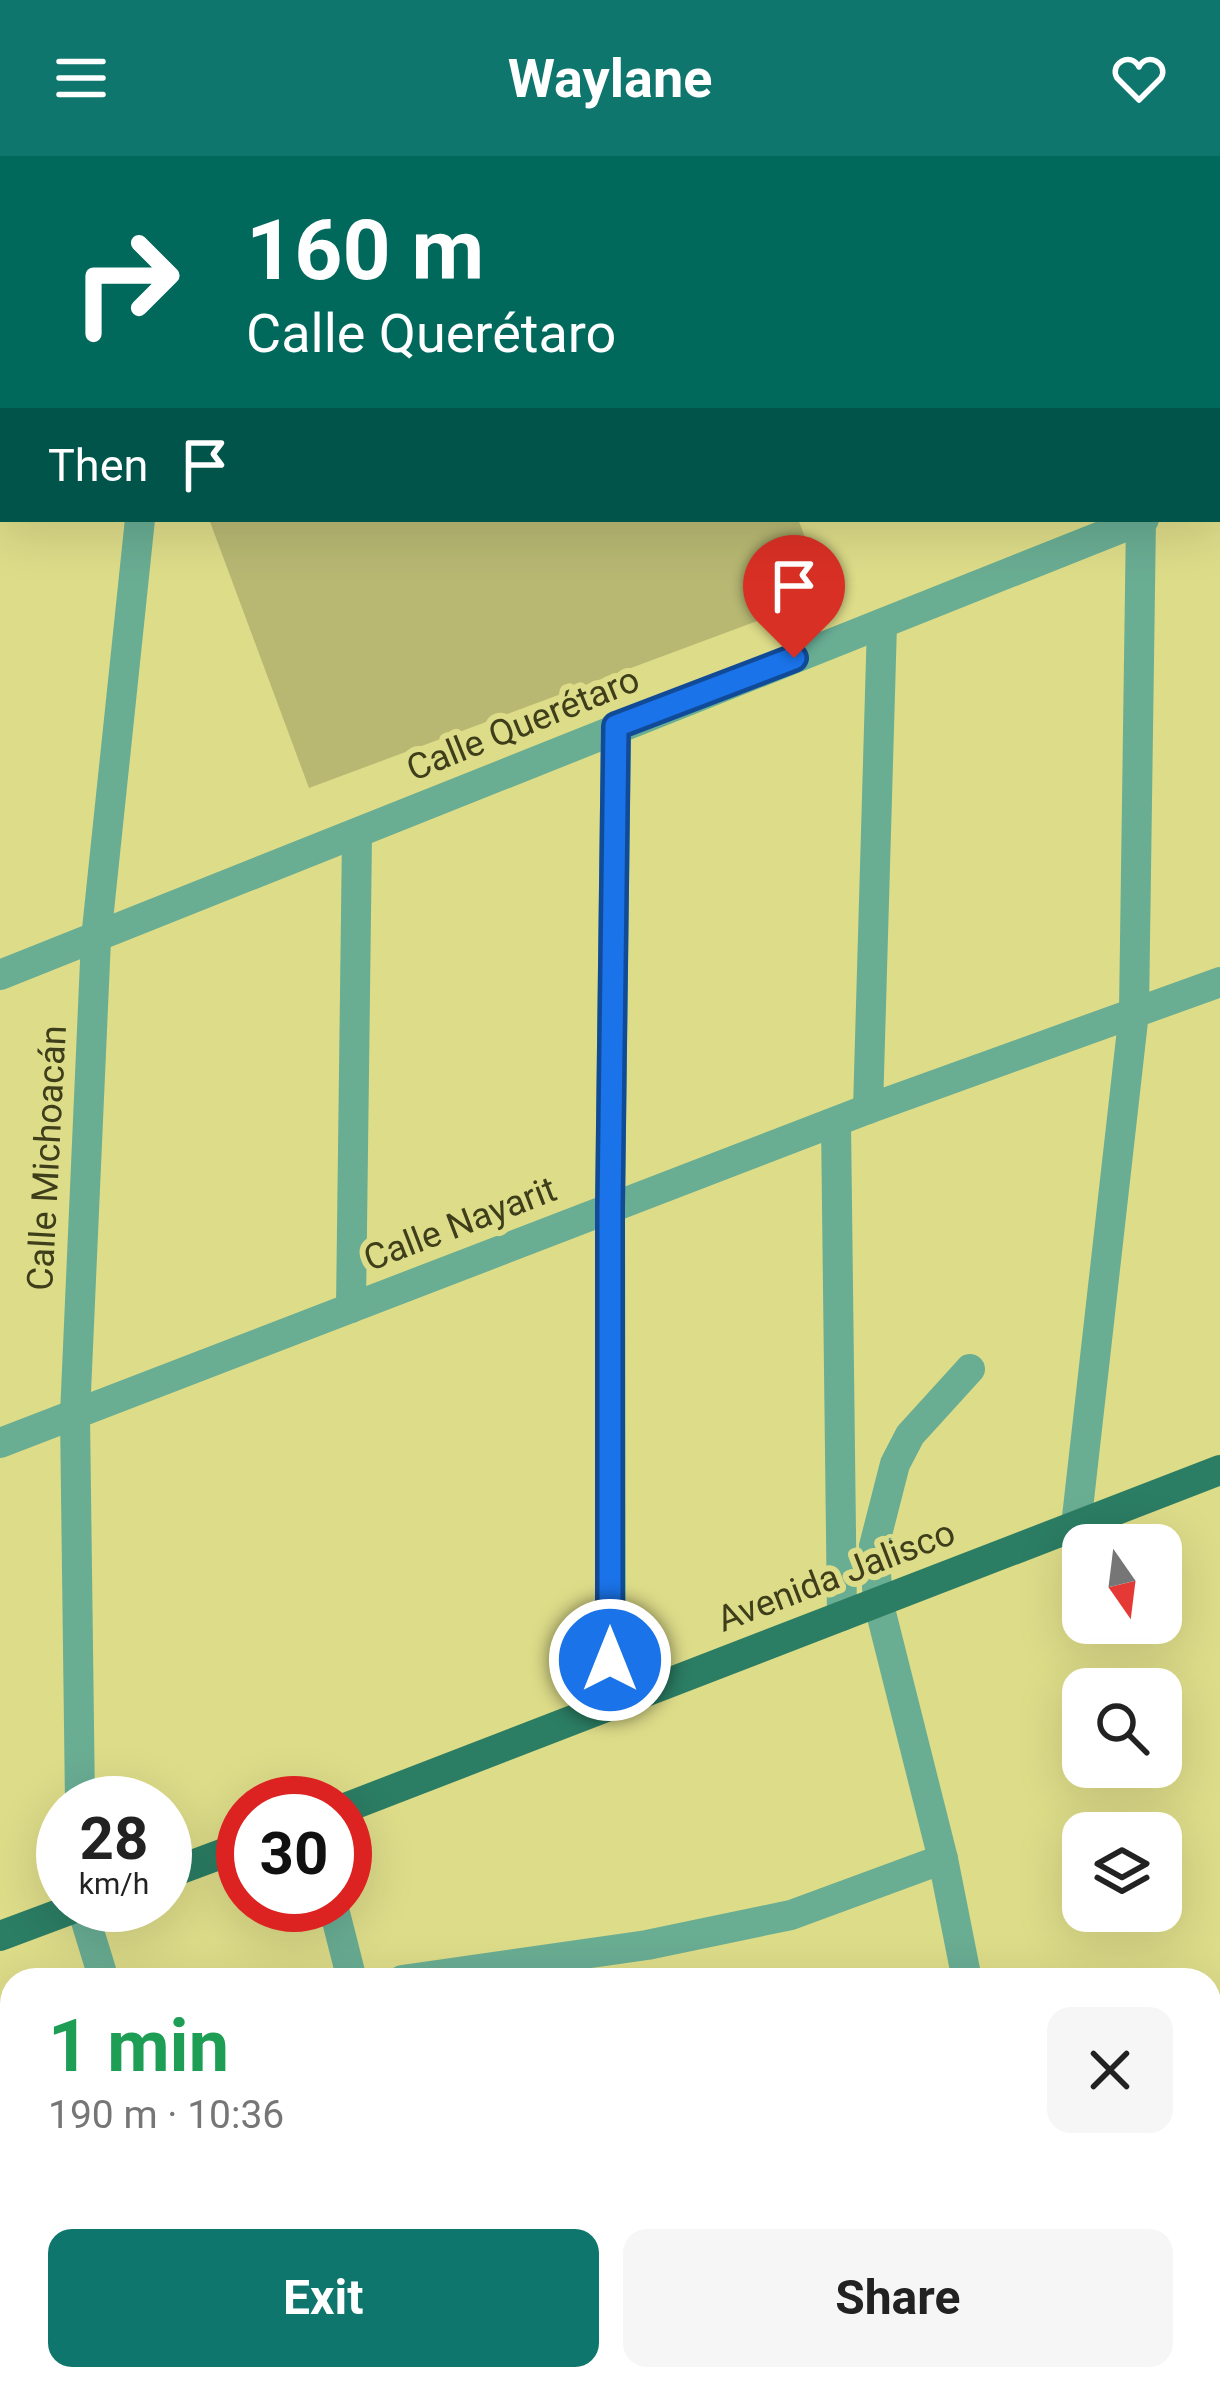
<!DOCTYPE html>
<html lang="en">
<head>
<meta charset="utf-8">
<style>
  :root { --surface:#fff; --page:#f6f6f6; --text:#222; --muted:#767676; --accent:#0f766e }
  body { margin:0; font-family:Roboto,sans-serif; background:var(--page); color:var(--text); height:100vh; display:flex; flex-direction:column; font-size:45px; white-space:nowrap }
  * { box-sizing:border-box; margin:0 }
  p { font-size:39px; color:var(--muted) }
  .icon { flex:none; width:66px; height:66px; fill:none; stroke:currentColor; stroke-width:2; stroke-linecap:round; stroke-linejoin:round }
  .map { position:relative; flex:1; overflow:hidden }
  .side { position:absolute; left:0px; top:1812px; width:1221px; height:423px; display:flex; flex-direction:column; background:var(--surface); border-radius:36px 36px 0 0; box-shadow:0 12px 48px #0002 }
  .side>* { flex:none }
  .hud { position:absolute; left:0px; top:0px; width:1221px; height:366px; box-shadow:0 12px 48px #0002; background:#00695c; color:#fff; overflow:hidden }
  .needle { width:78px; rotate:166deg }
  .fabs { position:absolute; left:1062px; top:1368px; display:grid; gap:24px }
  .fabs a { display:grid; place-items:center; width:120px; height:120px; border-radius:24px; background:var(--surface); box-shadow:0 12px 48px #0002; font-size:60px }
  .speed { position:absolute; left:36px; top:1620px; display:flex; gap:24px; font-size:60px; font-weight:700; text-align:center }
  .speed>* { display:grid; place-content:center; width:156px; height:156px; border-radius:50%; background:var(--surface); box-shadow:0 12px 48px #0002; line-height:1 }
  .speed small { font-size:30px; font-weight:400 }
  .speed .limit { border:18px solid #d22; background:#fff; color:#111 }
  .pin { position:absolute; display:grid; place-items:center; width:102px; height:102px; color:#fff; margin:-123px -51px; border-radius:50% 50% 50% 0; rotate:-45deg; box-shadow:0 0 12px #0007 }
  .pin .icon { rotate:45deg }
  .me { position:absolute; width:132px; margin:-66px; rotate:0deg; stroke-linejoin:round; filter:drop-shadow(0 0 9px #0008) }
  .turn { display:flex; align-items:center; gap:42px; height:252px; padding:0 48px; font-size:54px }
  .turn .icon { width:156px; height:156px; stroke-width:2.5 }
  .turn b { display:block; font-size:84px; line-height:102px }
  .then { display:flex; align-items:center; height:114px; padding:0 48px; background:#0003; gap:24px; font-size:45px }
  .round { display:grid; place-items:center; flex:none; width:126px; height:126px; border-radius:24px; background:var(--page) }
  .overview { display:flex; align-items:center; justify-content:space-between; height:204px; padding:0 48px }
  h1 { font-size:72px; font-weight:700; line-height:90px; color:#1e9e55 }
  .action { display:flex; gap:24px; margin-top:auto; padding:24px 48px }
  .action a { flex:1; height:138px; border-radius:24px; background:var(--accent); color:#fff; font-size:48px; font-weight:700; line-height:138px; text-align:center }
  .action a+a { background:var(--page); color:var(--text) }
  header { display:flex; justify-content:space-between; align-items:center; height:156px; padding:0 48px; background:var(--accent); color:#fff; font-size:54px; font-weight:700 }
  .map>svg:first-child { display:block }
  .green { fill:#b8b873 }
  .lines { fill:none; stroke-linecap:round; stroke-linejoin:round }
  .minor { stroke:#69ad93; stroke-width:30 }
  .major { stroke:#2b7d63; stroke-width:30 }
  .route-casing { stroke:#114b97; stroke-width:30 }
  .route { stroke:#1a73e8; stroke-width:21 }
  .labels { text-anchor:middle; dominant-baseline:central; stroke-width:12; stroke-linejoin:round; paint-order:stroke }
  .street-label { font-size:36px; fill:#3e3e1b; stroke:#dddc89 }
</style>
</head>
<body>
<header><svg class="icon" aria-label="menu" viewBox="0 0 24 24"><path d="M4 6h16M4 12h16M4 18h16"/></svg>Waylane<svg class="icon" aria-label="heart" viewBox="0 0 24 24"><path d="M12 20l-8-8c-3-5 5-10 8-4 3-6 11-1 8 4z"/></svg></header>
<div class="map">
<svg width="1220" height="2233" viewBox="0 0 1220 2233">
  <rect width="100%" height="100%" fill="#dddc89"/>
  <path class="green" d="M209 363H798L827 439 309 632Z"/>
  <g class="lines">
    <g class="minor">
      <path d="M972 0 974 3"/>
      <path d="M182 3 183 0"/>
      <path d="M433 3V0"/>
      <path d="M738 3V0"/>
      <path d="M824 3 832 0"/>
      <path d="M1150 3V0"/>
      <path d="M0 313 3 312"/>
      <path d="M1218 346 1220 347"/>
      <path d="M0 819 1144 363"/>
      <path d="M868 953 882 468"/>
      <path d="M836 967 842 1460"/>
      <path d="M351 1152 357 679"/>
      <path d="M0 1287 868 953 1220 826"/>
      <path d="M1076 1370 1134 856 1141 363"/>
      <path d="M611 1549 610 1051 616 570"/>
      <path d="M80 1647 75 1259 96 783 140 363"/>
      <path d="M81 1749 104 1824"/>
      <path d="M333 1749 352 1824"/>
      <path d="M402 1824 647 1789 791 1759 943 1703"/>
      <path d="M967 1824 943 1703 878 1445 874 1390 895 1308 910 1279 970 1213"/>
      <path d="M0 2111 12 2107"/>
      <path d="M218 2223 220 2233"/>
      <path d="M428 2223 430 2233"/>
      <path d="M868 2223 869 2233"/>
    </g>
    <g class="major">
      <path d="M345 1652 1220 1314"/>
      <path d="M165 1719 243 1690"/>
      <path d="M0 1780 83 1749"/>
      <path d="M1209 2184 1220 2180"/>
      <path d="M1049 2233 1081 2223"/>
    </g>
  </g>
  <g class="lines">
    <defs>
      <path id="route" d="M610 1504V1052L616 570 794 502"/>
    </defs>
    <use href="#route" class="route-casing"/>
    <use href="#route" class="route"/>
  </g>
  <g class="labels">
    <g class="street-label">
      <text transform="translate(523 568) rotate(-22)">Calle Querétaro</text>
      <text transform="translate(47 1002) rotate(-87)">Calle Michoacán</text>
      <text transform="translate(460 1068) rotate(-21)">Calle Nayarit</text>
      <text transform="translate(836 1420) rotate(-21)">Avenida Jalisco</text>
    </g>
  </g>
</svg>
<div class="fabs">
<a><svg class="needle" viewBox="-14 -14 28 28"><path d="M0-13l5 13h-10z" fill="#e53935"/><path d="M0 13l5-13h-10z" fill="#767676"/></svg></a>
<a><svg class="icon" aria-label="search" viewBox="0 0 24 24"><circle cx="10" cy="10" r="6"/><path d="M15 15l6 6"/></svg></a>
<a><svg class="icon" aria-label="layers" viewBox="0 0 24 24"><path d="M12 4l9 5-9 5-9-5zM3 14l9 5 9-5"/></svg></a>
</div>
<div class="speed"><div>28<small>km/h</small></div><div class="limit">30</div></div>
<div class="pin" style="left:794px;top:502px;background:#d93025"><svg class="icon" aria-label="arrive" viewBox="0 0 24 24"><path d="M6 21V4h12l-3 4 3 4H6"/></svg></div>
<svg class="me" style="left:610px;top:1504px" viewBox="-20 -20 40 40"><circle r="17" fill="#1a73e8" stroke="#fff" stroke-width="3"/><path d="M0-11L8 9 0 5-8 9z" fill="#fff"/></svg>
<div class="hud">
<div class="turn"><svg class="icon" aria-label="right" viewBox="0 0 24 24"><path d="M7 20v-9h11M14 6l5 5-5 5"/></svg><div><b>160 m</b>Calle Querétaro</div></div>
<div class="then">Then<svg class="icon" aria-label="arrive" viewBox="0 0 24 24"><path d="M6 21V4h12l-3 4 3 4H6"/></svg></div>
</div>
<section class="side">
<div class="overview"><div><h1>1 min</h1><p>190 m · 10:36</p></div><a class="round"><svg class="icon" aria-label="close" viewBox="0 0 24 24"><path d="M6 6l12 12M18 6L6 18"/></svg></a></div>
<div class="action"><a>Exit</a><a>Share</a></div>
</section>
</div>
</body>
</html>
